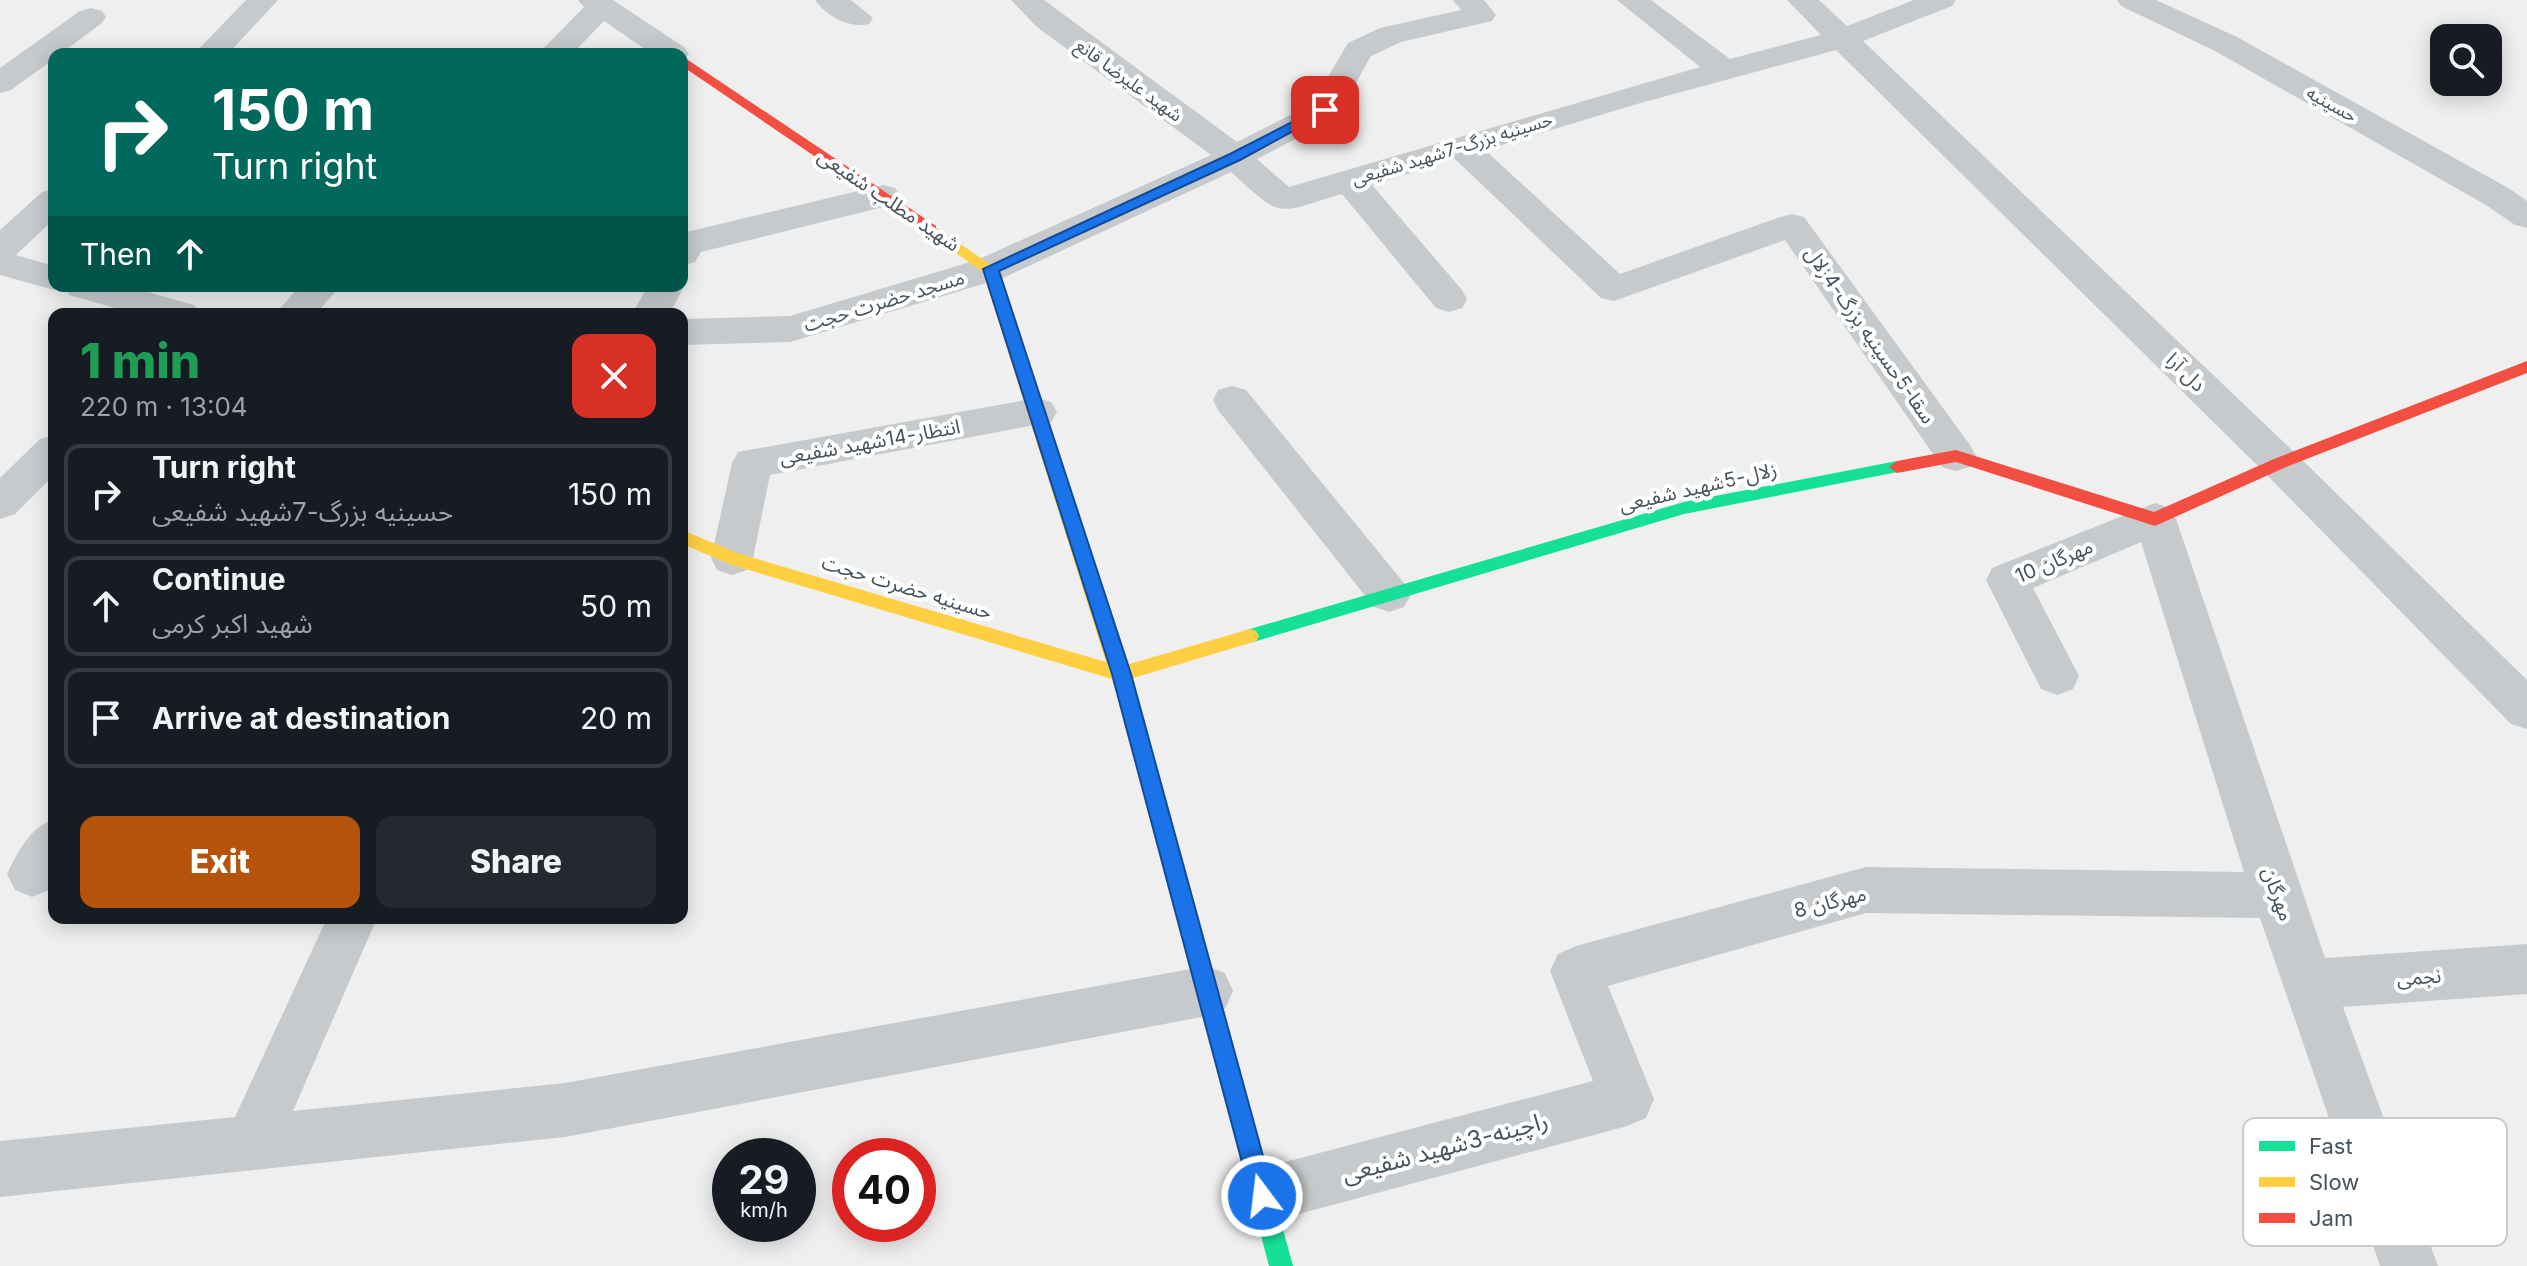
<!DOCTYPE html>
<html lang="en">
<head>
<meta charset="utf-8">
<style>
  :root { --surface:#171b24; --page:#242831; --text:#f1f3f6; --muted:#9ea1a6; --line:#363941; --accent:#b45309 }
  body { margin:0; font-family:Inter,"Noto Sans Arabic",sans-serif; background:var(--page); color:var(--text); height:100vh; display:flex; flex-direction:column; font-size:30px; white-space:nowrap }
  * { box-sizing:border-box; margin:0 }
  p { font-size:26px; color:var(--muted) }
  .icon { flex:none; width:44px; height:44px; fill:none; stroke:currentColor; stroke-width:2; stroke-linecap:round; stroke-linejoin:round }
  .map { position:relative; flex:1; overflow:hidden }
  .drawer { position:absolute; left:48px; top:308px; width:640px; height:616px; display:flex; flex-direction:column; background:var(--surface); border-radius:16px; box-shadow:0 4px 20px #0003 }
  .drawer>* { flex:none }
  .banner { position:absolute; left:48px; top:48px; width:640px; height:244px; border-radius:16px; box-shadow:0 4px 20px #0003; background:#00695c; color:#fff; overflow:hidden }
  .fabs { position:absolute; left:2430px; top:24px; display:grid; gap:16px }
  .fabs a { display:grid; place-items:center; width:72px; height:72px; border-radius:16px; background:var(--surface); box-shadow:0 4px 20px #0003; font-size:40px }
  .speed { position:absolute; left:712px; top:1138px; display:flex; gap:16px; font-size:40px; font-weight:700; text-align:center }
  .speed>* { display:grid; place-content:center; width:104px; height:104px; border-radius:50%; background:var(--surface); box-shadow:0 4px 20px #0003; line-height:1 }
  .speed small { font-size:20px; font-weight:400 }
  .speed .limit { border:12px solid #d22; background:#fff; color:#111 }
  .pin { position:absolute; display:grid; place-items:center; width:68px; height:68px; color:#fff; margin:-34px; border-radius:16px; box-shadow:0 4px 12px #0006 }
  .me { position:absolute; width:88px; margin:-44px; rotate:345deg; stroke-linejoin:round; filter:drop-shadow(0 0 6px #0008) }
  .turn { display:flex; align-items:center; gap:28px; height:168px; padding:0 32px; font-size:36px }
  .turn .icon { width:104px; height:104px; stroke-width:2.5 }
  .turn b { display:block; font-size:56px; line-height:68px }
  .then { display:flex; align-items:center; height:76px; padding:0 32px; background:#0003; gap:16px; font-size:30px }
  .round { display:grid; place-items:center; flex:none; width:84px; height:84px; border-radius:16px; background:var(--page) }
  .summary { display:flex; align-items:center; justify-content:space-between; height:136px; padding:0 32px }
  h1 { font-size:48px; font-weight:800; line-height:60px; color:#1e9e55 }
  .primary-button { display:flex; gap:16px; margin-top:auto; padding:16px 32px }
  .primary-button a { flex:1; height:92px; border-radius:16px; background:var(--accent); color:#fff; font-size:32px; font-weight:800; line-height:92px; text-align:center }
  .primary-button a+a { background:var(--page); color:var(--text) }
  ul { padding:0; list-style:none }
  li { display:flex; align-items:center; gap:24px; height:100px; margin:0 16px 12px; padding:0 16px; border:4px solid var(--line); border-radius:16px }
  li div { flex:1 }
  li b { display:block; font-size:30px }
  li em { font-style:normal }
  .map>svg:first-child { display:block }
  .lines { fill:none; stroke-linecap:round; stroke-linejoin:round }
  .street { fill:#c7cacc; fill-rule:evenodd }
  .fast { fill:#16e098; fill-rule:evenodd }
  .slow { fill:#ffcf43; fill-rule:evenodd }
  .jam { fill:#f24e42; fill-rule:evenodd }
  .route { fill:#1a73e8; stroke:#114b97; stroke-width:2 }
  .labels { text-anchor:middle; dominant-baseline:central; stroke-width:8; stroke-linejoin:round; paint-order:stroke }
  .far-street-label { font-size:18px; fill:#47535c; stroke:#fff }
  .street-label { font-size:20px; fill:#47535c; stroke:#fff }
  .near-street-label { font-size:24px; fill:#47535c; stroke:#fff }
  .key { fill:#fff; stroke:#c8cbce; stroke-width:2 }
  .key-label { font-size:22px; fill:#47535c }
</style>
</head>
<body>
<div class="map">
<svg width="2527" height="1266" viewBox="0 0 2527 1266">
  <rect width="100%" height="100%" fill="#f0efef"/>
  <g class="lines">
    <g class="street">
      <path d="M246 0H278L228 54H194Z"/>
      <path d="M578 0H613L684 47 689 54 682 61V54H652L604 21 572 54H538L584 7Z"/>
      <path d="M815 0H851L873 18 869 24C850 29 826 16 815 0Z"/>
      <path d="M1011 0H1044L1237 142 1312 104 1348 43 1380 28 1461 10 1453 0H1484L1496 15 1492 21 1401 42 1371 56 1337 117 1257 159 1289 187 1700 67 1617 0H1651L1730 59 1821 35 1787 0H1819L1847 26 1914 0H1956L1952 6 1863 41 2294 452 2527 680V729L2511 724 2266 474 1836 50 1637 104 1485 150 1620 274 1780 217 1792 214 1804 217 1970 445 1976 456 1970 467 1956 471 1942 467 1785 240 1614 301 1601 298 1455 159 1372 185 1462 290 1467 299 1462 308 1449 312 1436 308 1342 194C1274 214 1284 220 1231 172L1003 278 790 342 682 345V319L790 316 977 260 1211 155 1037 27Z"/>
      <path d="M2117 0H2156L2237 37 2510 189 2527 201V228L2515 225 2486 205 2215 51 2121 6Z"/>
      <path d="M91 8 102 11 106 17 102 23 60 54H54V59L11 90 0 93V68L80 11Z"/>
      <path d="M883 185 895 188 900 196 895 204 701 252 695 262 682 266V233Z"/>
      <path d="M54 189V219L16 255 54 266V286H126L194 305 200 314H136L69 295 65 287 54 290 0 275V230L42 192Z"/>
      <path d="M682 282 684 286 670 314H632L648 286H682Z"/>
      <path d="M300 286H340L316 314H275Z"/>
      <path d="M1232 386 1246 390 1404 583 1411 595 1404 607 1389 612 1374 607 1218 410 1213 400 1218 390Z"/>
      <path d="M1037 398 1051 402 1057 412 1051 422 770 475 753 558 747 570 732 575 717 570 711 558 732 463 738 452Z"/>
      <path d="M54 435V475L15 514 0 519V478L40 439Z"/>
      <path d="M2155 503 2170 508 2176 519 2325 958 2527 944V994L2343 1007 2438 1266H2380L2260 918 1866 913 1608 986 1654 1099 1646 1118 1627 1126 1262 1224 1242 1216 1234 1196 1242 1176 1262 1168 1593 1081 1550 971 1558 954 1576 946 1866 867 2244 872 2141 542 2033 588 2079 676 2073 689 2057 695 2041 689 1986 580 1992 568Z"/>
      <path d="M54 819V883L49 890 32 897 15 890 7 874C18 851 30 828 54 819Z"/>
      <path d="M327 918H377L293 1111 565 1083 1207 966 1225 973 1233 991 1225 1009 1207 1016 565 1137 0 1197V1141L235 1117Z"/>
    </g>
    <g class="fast">
      <path d="M1897 461 1905 467 1903 471 1684 514 1250 643 1244 641 1241 636 1244 631 1250 629 1684 502Z"/>
      <path d="M1134 712 1141 714 1143 720 1293 1266H1269L1125 720 1127 714Z"/>
    </g>
    <path class="slow" d="M931 224 997 269 1126 665 1250 629 1256 631 1259 636 1256 641 1250 643 1130 679 1143 720 1141 726 1134 728 1127 726 1112 679 732 565 682 544V530L737 553 1106 662 983 272 926 232V226Z"/>
    <g class="jam">
      <path d="M682 56 936 226V232H926L682 66Z"/>
      <path d="M2527 361V373L2286 467 2155 526 1956 462 1897 473 1889 467 1897 461 1956 450 2154 512 2274 459Z"/>
    </g>
  </g>
  <path class="route" d="M1321 107 1332 110 1240 160 999 271 1131 674 1274 1196 1271 1204 1262 1207 1254 1204 1251 1196 1112 674 983 269 1230 154Z"/>
  <g class="labels">
    <g class="far-street-label">
      <text transform="translate(1129 80) rotate(36)">شهید علیرضا قانع</text>
      <text transform="translate(2332 104) rotate(29)">حسینیه</text>
      <text transform="translate(1452 149) rotate(-17)">حسینیه بزرگ-7شهید شفیعی</text>
    </g>
    <g class="street-label">
      <text transform="translate(889 200) rotate(34)">شهید مطلب شفیعی</text>
      <text transform="translate(884 301) rotate(-17)">مسجد حضرت حجت</text>
      <text transform="translate(1870 335) rotate(55)">سقا-5حسینیه بزرگ-4زلال</text>
      <text transform="translate(2186 372) rotate(44)">دل آرا</text>
      <text transform="translate(870 442) rotate(-10)">انتظار-14شهید شفیعی</text>
      <text transform="translate(1698 487) rotate(-13)">زلال-5شهید شفیعی</text>
      <text transform="translate(2054 561) rotate(-23)">مهرگان 10</text>
      <text transform="translate(907 587) rotate(17)">حسینیه حضرت حجت</text>
      <text transform="translate(2278 894) rotate(70)">مهرگان</text>
      <text transform="translate(1830 902) rotate(-14)">مهرگان 8</text>
      <text transform="translate(2419 977) rotate(-4)">نجمی</text>
    </g>
    <g class="near-street-label">
      <text transform="translate(1445 1147) rotate(-15)">راچینه-3شهید شفیعی</text>
    </g>
  </g>
  <rect x="2243" y="1118" width="264" height="128" rx="12" class="key"/>
  <rect x="2259" y="1141" width="36" height="10" fill="#16e098"/>
  <rect x="2259" y="1177" width="36" height="10" fill="#ffcf43"/>
  <rect x="2259" y="1213" width="36" height="10" fill="#f24e42"/>
  <g class="key-label">
    <text x="2309" y="1154">Fast</text>
    <text x="2309" y="1190">Slow</text>
    <text x="2309" y="1226">Jam</text>
  </g>
</svg>
<div class="fabs">
<a><svg class="icon" aria-label="search" viewBox="0 0 24 24"><circle cx="10" cy="10" r="6"/><path d="M15 15l6 6"/></svg></a>
</div>
<div class="speed"><div>29<small>km/h</small></div><div class="limit">40</div></div>
<div class="pin" style="left:1325px;top:110px;background:#d93025"><svg class="icon" aria-label="arrive" viewBox="0 0 24 24"><path d="M6 21V4h12l-3 4 3 4H6"/></svg></div>
<svg class="me" style="left:1262px;top:1196px" viewBox="-20 -20 40 40"><circle r="17" fill="#1a73e8" stroke="#fff" stroke-width="3"/><path d="M0-11L8 9 0 5-8 9z" fill="#fff"/></svg>
<div class="banner">
<div class="turn"><svg class="icon" aria-label="right" viewBox="0 0 24 24"><path d="M7 20v-9h11M14 6l5 5-5 5"/></svg><div><b>150 m</b>Turn right</div></div>
<div class="then">Then<svg class="icon" aria-label="ahead" viewBox="0 0 24 24"><path d="M12 20V5M6 11l6-6 6 6"/></svg></div>
</div>
<section class="drawer">
<div class="summary"><div><h1>1 min</h1><p>220 m · 13:04</p></div><a class="round" style="background:#d93025;color:#fff"><svg class="icon" aria-label="close" viewBox="0 0 24 24"><path d="M6 6l12 12M18 6L6 18"/></svg></a></div>
<ul>
<li><svg class="icon" aria-label="right" viewBox="0 0 24 24"><path d="M7 20v-9h11M14 6l5 5-5 5"/></svg><div><b>Turn right</b><p>حسینیه بزرگ-7شهید شفیعی</p></div><em>150 m</em></li>
<li><svg class="icon" aria-label="ahead" viewBox="0 0 24 24"><path d="M12 20V5M6 11l6-6 6 6"/></svg><div><b>Continue</b><p>شهید اکبر کرمی</p></div><em>50 m</em></li>
<li><svg class="icon" aria-label="arrive" viewBox="0 0 24 24"><path d="M6 21V4h12l-3 4 3 4H6"/></svg><div><b>Arrive at destination</b></div><em>20 m</em></li>
</ul>
<div class="primary-button"><a>Exit</a><a>Share</a></div>
</section>
</div>
</body>
</html>
